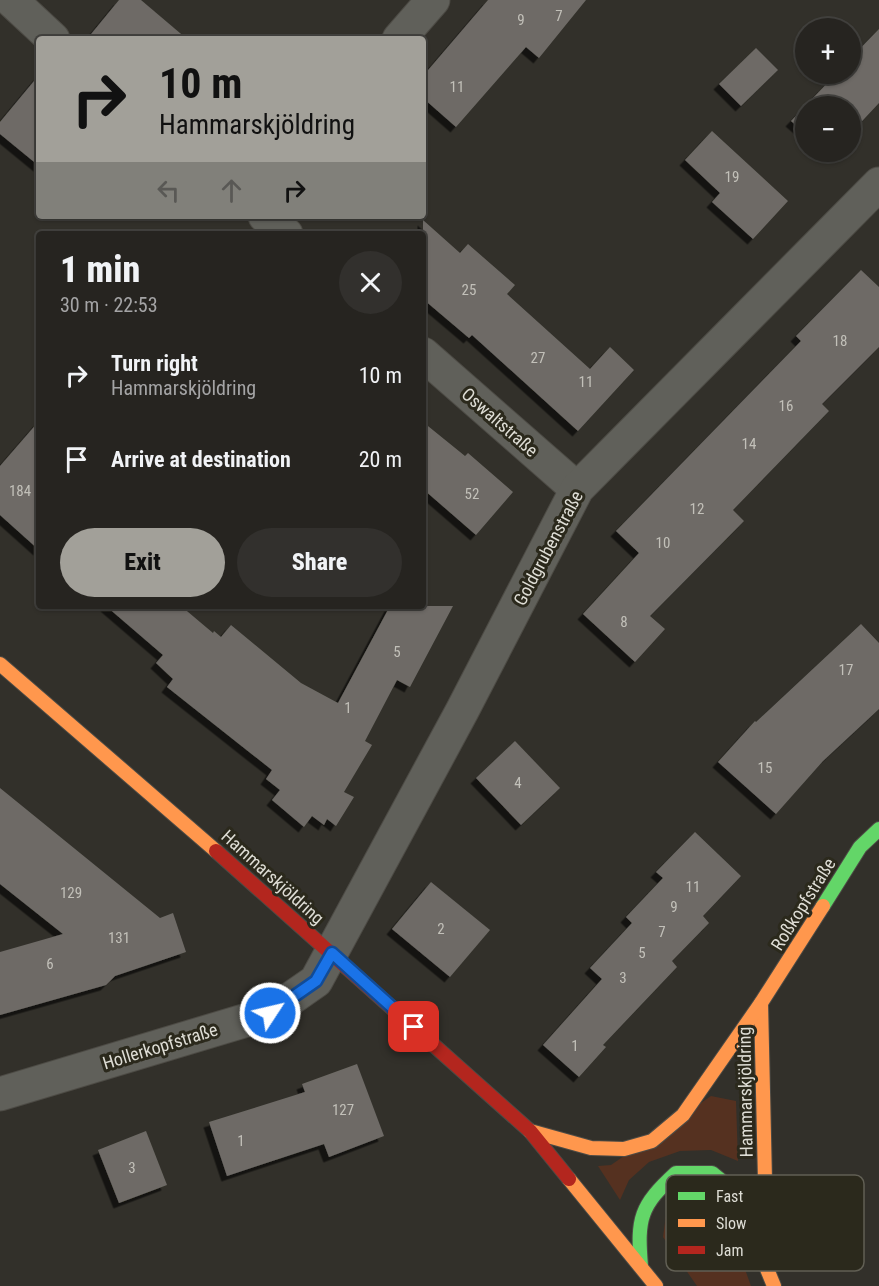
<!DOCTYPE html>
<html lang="en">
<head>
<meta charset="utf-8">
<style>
  :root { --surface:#262420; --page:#32302d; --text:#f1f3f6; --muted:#a4a4a5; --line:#42413e; --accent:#a2a099 }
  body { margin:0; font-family:"Roboto Condensed",sans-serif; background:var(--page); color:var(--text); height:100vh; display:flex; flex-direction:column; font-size:22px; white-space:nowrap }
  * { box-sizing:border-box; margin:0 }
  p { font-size:20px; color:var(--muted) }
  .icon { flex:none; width:33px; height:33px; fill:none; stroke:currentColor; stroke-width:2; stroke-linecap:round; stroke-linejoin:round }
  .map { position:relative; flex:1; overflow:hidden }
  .panel { position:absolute; left:36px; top:231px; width:390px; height:378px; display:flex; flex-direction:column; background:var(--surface); border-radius:6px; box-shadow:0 2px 4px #0004,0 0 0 2px var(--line) }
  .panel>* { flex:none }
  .guide { position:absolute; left:36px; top:36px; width:390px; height:183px; border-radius:6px; box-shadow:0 2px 4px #0004,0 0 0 2px var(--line); background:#a2a099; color:#111; overflow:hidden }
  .fabs { position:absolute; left:795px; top:18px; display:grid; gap:12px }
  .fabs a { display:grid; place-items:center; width:66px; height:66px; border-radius:50%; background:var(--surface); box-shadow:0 2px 4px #0004,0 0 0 2px var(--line); font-size:30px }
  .pin { position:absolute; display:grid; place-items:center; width:51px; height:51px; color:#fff; margin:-26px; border-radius:12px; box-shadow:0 3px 9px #0006 }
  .me { position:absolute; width:66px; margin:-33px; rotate:55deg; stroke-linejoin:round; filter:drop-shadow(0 0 4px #0008) }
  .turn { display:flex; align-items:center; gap:21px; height:126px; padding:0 24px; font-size:27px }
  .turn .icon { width:78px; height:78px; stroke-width:2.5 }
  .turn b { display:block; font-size:42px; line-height:51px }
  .lanes { display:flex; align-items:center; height:57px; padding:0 24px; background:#0003; justify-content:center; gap:30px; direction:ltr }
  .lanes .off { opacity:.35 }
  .round { display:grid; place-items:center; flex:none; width:63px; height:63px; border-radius:32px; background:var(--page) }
  .summary { display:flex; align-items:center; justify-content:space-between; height:102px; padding:0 24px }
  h1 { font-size:36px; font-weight:800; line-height:45px }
  .cta { display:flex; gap:12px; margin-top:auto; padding:12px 24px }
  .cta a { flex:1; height:69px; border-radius:36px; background:var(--accent); color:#111; font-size:24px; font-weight:800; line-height:69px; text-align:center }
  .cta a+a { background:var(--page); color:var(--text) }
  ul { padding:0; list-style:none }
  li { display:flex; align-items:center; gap:18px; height:84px; padding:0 24px }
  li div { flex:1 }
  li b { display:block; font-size:22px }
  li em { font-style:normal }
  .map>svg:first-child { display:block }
  .green { fill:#553120 }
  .building { fill:#6e6b66; filter:url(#shadow) }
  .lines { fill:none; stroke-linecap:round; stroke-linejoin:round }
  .street-casing { stroke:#4d4b45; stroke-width:35 }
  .fast-casing { stroke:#4d4b45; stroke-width:16 }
  .slow-casing { stroke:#4d4b45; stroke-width:16 }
  .jam-casing { stroke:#4d4b45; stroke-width:16 }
  .street { stroke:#60605a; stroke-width:33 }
  .fast { stroke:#63d668; stroke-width:14 }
  .slow { stroke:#ff974d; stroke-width:14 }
  .jam { stroke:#b3261e; stroke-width:14 }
  .route-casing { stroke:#114b97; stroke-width:15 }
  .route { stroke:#1a73e8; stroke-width:10 }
  .labels { text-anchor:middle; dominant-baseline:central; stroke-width:6; stroke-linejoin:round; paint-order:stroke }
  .number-label { font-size:15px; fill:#c2c0b9 }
  .street-label { font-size:18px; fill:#deddd5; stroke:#2b291c }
  .key { fill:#2b291c; stroke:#615f54; stroke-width:1.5 }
  .key-label { font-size:16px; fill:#deddd5 }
</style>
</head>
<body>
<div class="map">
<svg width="879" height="1286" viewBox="0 0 879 1286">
  <defs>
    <filter id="shadow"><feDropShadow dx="-5.5" dy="5.5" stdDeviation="0" flood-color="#0009"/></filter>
  </defs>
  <rect width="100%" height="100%" fill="#32302a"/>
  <g class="green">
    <path d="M711 1096 736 1101 738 1161 711 1150 680 1151 649 1162 629 1180 620 1200 598 1166 611 1165Z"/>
    <path d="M696 1192 712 1195 727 1207 737 1247 751 1286H697L663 1237 667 1208Z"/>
  </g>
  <g class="building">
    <path d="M119 0H141L187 39H87Z"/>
    <path d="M488 0H586L539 58 526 47 456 127 423 98V76Z"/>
    <path d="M879 29V103L850 134V106H806V134L791 121 836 74H850V59Z"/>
    <path d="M756 48 778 70 741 106 719 84Z"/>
    <path d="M39 75V166L0 134V122Z"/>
    <path d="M712 131 788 201 753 239 712 202 720 193 685 160Z"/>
    <path d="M423 220 460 253 468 244 515 285 507 294 590 369 610 347 634 370 578 431 472 335 469 338 423 299Z"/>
    <path d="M861 270 879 287V347L822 404 829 411 733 510 744 521 650 616 665 629 635 662 583 614 639 553 616 531 801 341 796 336Z"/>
    <path d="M39 421V550L0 515V466Z"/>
    <path d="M423 422 465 456 468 453 513 492 476 535 423 489Z"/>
    <path d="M106 606H181L213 633 214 631 221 637 231 625 301 683 338 703 390 606H453L410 687 397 680 365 741 372 745 344 792 354 797 336 826 327 819 324 825 312 816 304 827 272 800 280 790 266 779 272 770 167 687 173 679 156 663 163 655Z"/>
    <path d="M861 624 879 643V709L823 761 776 814 718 762 755 721 756 722Z"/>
    <path d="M515 741 560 788 521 825 476 778Z"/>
    <path d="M0 788 160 918 173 913 186 952 115 976 106 985 0 1015V952L63 934 0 884Z"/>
    <path d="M695 832 741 876 703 916 709 923 672 961 677 967 603 1045 606 1047 579 1077 543 1045 602 979 590 968 632 923 626 917 663 878 656 872Z"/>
    <path d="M431 882 490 930 450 977 392 929Z"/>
    <path d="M357 1064 384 1136 329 1157 324 1144 227 1176 209 1122 305 1092 302 1084Z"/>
    <path d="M146 1131 167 1185 119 1203 98 1150Z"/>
  </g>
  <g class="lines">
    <defs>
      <g id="street">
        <path d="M11 0 53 39"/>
        <path d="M399 39 433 0"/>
        <path d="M265 216 286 234"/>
        <path d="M423 354 577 489"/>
        <path d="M0 1094 270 1013 316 981 462 711 577 489 879 184"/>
      </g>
      <g id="fast">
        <path d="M823 906 860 847 879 829"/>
        <path d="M641 1266C637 1218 640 1206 676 1173H712L733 1190 748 1243 762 1263"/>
      </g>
      <g id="slow">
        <path d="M0 664 216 851"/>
        <path d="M761 1003 767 1269 774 1286"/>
        <path d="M530 1131 591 1148 624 1149 652 1141 683 1115 761 1003 823 906"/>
        <path d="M569 1179 656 1286"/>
      </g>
      <path id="jam" d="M216 851 530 1131 569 1179"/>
    </defs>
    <use href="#street" class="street-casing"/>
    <use href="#fast" class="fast-casing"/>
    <use href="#slow" class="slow-casing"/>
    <use href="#jam" class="jam-casing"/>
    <use href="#street" class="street"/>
    <use href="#fast" class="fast"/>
    <use href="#slow" class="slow"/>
    <use href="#jam" class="jam"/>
  </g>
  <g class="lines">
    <defs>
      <path id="route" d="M270 1013 316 981 332 953 414 1027"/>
    </defs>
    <use href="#route" class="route-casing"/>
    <use href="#route" class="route"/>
  </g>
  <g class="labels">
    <g class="number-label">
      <text x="559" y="16">7</text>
      <text x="521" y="20">9</text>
      <text x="457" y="87">11</text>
      <text x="732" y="177">19</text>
      <text x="469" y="290">25</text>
      <text x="840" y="341">18</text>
      <text x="538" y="358">27</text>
      <text x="586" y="382">11</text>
      <text x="786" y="406">16</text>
      <text x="749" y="444">14</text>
      <text x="20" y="491">184</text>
      <text x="472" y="494">52</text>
      <text x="697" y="509">12</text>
      <text x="663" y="543">10</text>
      <text x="624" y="622">8</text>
      <text x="397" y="652">5</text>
      <text x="846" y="670">17</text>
      <text x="348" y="708">1</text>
      <text x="765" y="768">15</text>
      <text x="518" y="783">4</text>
      <text x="693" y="887">11</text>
      <text x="71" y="893">129</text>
      <text x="674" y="907">9</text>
      <text x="441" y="929">2</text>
      <text x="662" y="932">7</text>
      <text x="119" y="938">131</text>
      <text x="642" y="953">5</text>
      <text x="50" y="964">6</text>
      <text x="623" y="978">3</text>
      <text x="575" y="1046">1</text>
      <text x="343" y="1110">127</text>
      <text x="241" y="1141">1</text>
      <text x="132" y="1168">3</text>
    </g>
    <g class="street-label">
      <text transform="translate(500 422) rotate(41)">Oswaltstraße</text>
      <text transform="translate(548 548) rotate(-62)">Goldgrubenstraße</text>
      <text transform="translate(273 877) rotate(42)">Hammarskjöldring</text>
      <text transform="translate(803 904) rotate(-58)">Roßkopfstraße</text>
      <text transform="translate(160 1046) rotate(-17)">Hollerkopfstraße</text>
      <text transform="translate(745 1092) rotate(-91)">Hammarskjöldring</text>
    </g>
  </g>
  <rect x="666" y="1175" width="198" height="96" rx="9" class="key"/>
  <rect x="678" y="1192" width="27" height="8" fill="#63d668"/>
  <rect x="678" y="1219" width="27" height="8" fill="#ff974d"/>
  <rect x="678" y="1246" width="27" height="8" fill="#b3261e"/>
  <g class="key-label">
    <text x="716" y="1202">Fast</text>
    <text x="716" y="1229">Slow</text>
    <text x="716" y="1256">Jam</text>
  </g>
</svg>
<div class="fabs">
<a>+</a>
<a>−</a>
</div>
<div class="pin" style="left:414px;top:1027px;background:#d93025"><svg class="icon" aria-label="arrive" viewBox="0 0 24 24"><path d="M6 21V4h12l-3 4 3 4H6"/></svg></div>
<svg class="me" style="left:270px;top:1013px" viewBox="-20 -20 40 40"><circle r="17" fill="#1a73e8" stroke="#fff" stroke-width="3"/><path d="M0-11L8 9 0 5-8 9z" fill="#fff"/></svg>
<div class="guide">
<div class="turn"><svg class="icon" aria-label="right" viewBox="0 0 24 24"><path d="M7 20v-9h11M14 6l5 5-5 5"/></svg><div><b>10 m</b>Hammarskjöldring</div></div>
<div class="lanes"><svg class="icon off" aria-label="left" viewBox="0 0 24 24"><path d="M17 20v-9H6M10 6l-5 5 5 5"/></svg><svg class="icon off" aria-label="ahead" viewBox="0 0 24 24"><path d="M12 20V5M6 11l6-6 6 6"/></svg><svg class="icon" aria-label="right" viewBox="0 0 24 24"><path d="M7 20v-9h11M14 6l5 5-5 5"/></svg></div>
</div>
<section class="panel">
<div class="summary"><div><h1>1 min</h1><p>30 m · 22:53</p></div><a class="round"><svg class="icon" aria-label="close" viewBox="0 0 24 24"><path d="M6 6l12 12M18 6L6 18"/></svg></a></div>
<ul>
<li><svg class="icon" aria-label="right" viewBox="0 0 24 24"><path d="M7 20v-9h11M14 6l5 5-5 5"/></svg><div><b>Turn right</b><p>Hammarskjöldring</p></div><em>10 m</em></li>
<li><svg class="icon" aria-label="arrive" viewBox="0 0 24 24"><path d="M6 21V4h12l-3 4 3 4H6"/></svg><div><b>Arrive at destination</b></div><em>20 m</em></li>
</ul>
<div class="cta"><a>Exit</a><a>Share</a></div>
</section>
</div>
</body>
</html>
